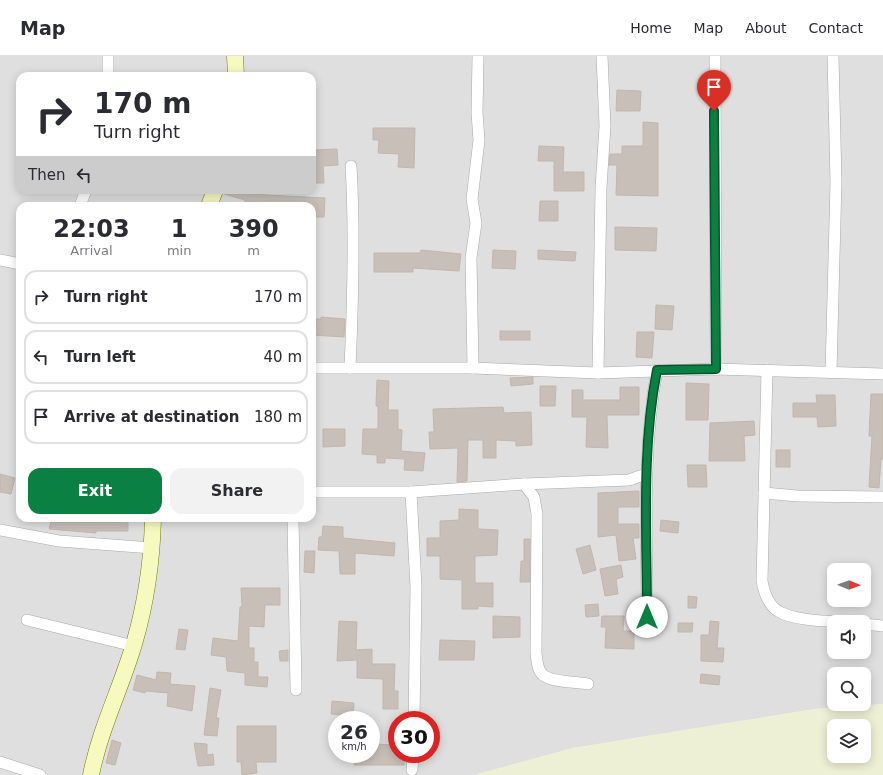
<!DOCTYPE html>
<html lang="en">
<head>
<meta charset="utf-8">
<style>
  :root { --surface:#fff; --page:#f2f2f3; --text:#2b2b33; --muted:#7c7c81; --line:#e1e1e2; --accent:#0b8043 }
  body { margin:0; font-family:"DejaVu Sans",sans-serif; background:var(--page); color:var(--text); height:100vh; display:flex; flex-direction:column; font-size:15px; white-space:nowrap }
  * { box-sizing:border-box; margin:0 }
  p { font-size:13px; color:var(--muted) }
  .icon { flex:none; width:22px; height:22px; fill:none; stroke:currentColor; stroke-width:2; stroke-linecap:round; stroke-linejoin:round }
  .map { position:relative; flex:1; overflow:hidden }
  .drawer { position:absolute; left:16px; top:146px; width:300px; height:320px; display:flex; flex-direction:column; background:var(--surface); border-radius:12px; box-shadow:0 2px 10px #0003 }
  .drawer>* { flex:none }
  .top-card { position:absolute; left:16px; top:16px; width:300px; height:122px; border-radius:12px; box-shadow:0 2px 10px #0003; background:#fff; color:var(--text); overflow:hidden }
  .needle { width:26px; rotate:91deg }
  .fabs { position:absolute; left:827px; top:507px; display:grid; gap:8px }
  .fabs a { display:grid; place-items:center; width:44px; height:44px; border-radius:8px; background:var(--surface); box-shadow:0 2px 10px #0003; font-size:20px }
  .speed { position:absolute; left:328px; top:655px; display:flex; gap:8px; font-size:20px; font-weight:700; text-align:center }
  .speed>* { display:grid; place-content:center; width:52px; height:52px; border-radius:50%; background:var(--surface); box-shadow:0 2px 10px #0003; line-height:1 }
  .speed small { font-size:10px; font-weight:400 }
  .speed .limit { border:6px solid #d22; background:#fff; color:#111 }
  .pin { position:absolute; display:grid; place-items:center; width:34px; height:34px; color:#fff; margin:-41px -17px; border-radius:50% 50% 50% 0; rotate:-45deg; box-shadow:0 0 4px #0007 }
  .pin .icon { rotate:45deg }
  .me { position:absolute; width:44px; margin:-22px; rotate:0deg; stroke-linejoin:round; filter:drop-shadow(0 0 3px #0008) }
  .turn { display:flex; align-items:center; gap:14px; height:84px; padding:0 12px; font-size:18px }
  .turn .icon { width:52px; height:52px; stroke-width:2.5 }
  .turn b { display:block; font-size:28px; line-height:34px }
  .then { display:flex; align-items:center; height:38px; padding:0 12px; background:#0003; gap:8px; font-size:15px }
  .eta { display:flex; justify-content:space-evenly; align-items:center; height:68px; text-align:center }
  .eta b { font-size:24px; font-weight:600; line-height:28px }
  .button { display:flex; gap:8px; margin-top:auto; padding:8px 12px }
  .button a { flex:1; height:46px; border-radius:12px; background:var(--accent); color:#fff; font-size:16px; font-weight:600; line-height:46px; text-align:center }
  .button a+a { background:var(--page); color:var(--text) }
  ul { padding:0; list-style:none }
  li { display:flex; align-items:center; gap:12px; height:54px; margin:0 8px 6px; padding:0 4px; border:2px solid var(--line); border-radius:12px }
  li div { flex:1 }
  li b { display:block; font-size:15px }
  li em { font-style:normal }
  header { display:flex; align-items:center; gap:24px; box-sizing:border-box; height:56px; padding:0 20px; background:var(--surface); border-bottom:1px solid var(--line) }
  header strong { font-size:19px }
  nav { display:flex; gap:22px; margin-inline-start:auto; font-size:14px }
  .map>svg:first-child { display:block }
  .residential { fill:#e0dfdf; fill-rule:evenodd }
  .farmland { fill:#eef0d5; fill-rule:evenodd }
  .building { fill:#c7bfb8; stroke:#c4b6ab }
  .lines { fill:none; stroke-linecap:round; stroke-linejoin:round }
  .street-casing { stroke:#a9a9a9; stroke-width:12 }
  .secondary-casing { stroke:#707d05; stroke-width:17 }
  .street { stroke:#fff; stroke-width:11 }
  .secondary { stroke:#f7fabf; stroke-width:16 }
  .route-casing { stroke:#07532c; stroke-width:10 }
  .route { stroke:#0b8043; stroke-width:7 }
</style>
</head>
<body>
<header>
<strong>Map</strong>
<nav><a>Home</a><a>Map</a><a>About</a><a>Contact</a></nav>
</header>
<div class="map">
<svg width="883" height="719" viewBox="0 0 883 719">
  <rect width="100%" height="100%" fill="#f2efe9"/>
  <path class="residential" d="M0 0H883V648L815 653 573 692 474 719H0ZM20 20H312V134H20ZM20 150H312V462H20ZM834 514H864V544H834ZM834 566H864V596H834ZM834 618H864V648H834ZM337 664H371V698H337ZM397 664H431V698H397Z"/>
  <path class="farmland" d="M883 648V719H474L573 692 815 653ZM834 670H864V700H834Z"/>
  <g class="building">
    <path d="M617 34 641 35 640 55H616Z"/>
    <path d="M643 66 658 67V140L616 139 617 109H609L610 98H622V90H643Z"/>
    <path d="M373 72H415L414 112 398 111 399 98 378 97 379 84H373Z"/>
    <path d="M539 90 564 91 563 116H584V135H554V105H538Z"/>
    <path d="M337 93 338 109 323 110 324 127H312V114L314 113V94Z"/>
    <path d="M224 134H249V137L267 139 325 142 324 161H312V150H245V144L224 138Z"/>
    <path d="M540 145H558V165H539Z"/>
    <path d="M615 171 657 172 656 195 615 194Z"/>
    <path d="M421 194 461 198 459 215 413 212V216H374V197H420Z"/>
    <path d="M493 194 516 195 515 213 492 212Z"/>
    <path d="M538 194 576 196 575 205 538 203Z"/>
    <path d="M656 249 674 250 672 274 655 273Z"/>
    <path d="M321 261 345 263 344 281 312 279V263H321Z"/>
    <rect x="500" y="275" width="30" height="9"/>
    <path d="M637 276H654L652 302 636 301Z"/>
    <path d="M533 321V328L511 330 510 322Z"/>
    <path d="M377 324 389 325 388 354H398V373L402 374 401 395 425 397 423 415 404 414 405 403 385 402V407H377V399L362 398 363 373H378V350H376Z"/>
    <path d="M686 327 709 328 708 364H686Z"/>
    <path d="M540 330H556L555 350H540Z"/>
    <path d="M620 331H639V359H607L608 392 586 391 587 361H572V334H583V344H620Z"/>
    <path d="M871 338H883V403H881L879 432 869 431 872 380H869Z"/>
    <path d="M816 339H835L836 370 818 371 817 361H793V347H817Z"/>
    <path d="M503 351 504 357 531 356 532 389 516 390V385L496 384V402H483V384H468L467 425 457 426 458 392 430 393 429 376H434L433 353Z"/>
    <path d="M754 365 755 379 744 380 745 405H709L710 367Z"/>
    <path d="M323 373H345V390L323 391Z"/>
    <rect x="776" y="394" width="14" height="17"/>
    <path d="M687 409H706L707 431H688Z"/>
    <path d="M0 418 15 422 11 438 0 436Z"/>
    <path d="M639 435V451H618V468H639V482H633L636 503 619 505 616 479 598 481V437Z"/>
    <path d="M459 453 478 454V473L498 474 497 499 475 500V527H493V551L478 550V553H462V524L440 523V500H427V482H440V465L459 464Z"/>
    <path d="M52 462H128V475H96V477L49 473Z"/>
    <path d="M661 464 679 466 678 477 660 475Z"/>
    <path d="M323 470 343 471V482L395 487 394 500 355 497V518H340L339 495 318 494 319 481H322Z"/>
    <path d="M524 483H530V526H520L521 505H524Z"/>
    <path d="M590 489 596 514 583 518 576 493Z"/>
    <path d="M305 495H315L314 517 304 516Z"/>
    <path d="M621 509 623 521 616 523 618 538 605 540 600 513Z"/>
    <path d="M241 532H280V549H265L264 571 249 570V592H254V606H258V621H268L267 631 245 629V617L227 615 226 601 211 599 213 582 238 585 240 551H242Z"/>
    <path d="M688 540 697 541 696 552H688Z"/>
    <path d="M598 548 599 560 586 561 585 549Z"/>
    <path d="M493 560 520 561V581L493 582Z"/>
    <path d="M602 560H624L623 575H634V593L605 592 606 571H601Z"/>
    <path d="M339 565 357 566 356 594 372 593V608H395L394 635H398V653H383V623L357 622V604L337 605Z"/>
    <path d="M710 565 719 566 717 592H724L723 606 701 605V579H709Z"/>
    <path d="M678 567H693L692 576H678Z"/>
    <path d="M179 573 188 574 185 594 176 593Z"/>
    <path d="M440 584 475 585 474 604H439Z"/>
    <path d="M288 594V605H280L279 595Z"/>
    <path d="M157 616 171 617 170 628 195 630 192 655 167 650 168 637 146 635 145 637 133 634 137 619 156 624Z"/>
    <path d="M701 618 720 620 719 629 700 627Z"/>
    <path d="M210 632 221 634 216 662H219L217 680 204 679Z"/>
    <path d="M332 645 354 647 353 660 331 658Z"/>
    <path d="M237 670H276V706H256L257 717 242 719 241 706H237Z"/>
    <path d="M112 684 121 687 115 709 106 707Z"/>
    <path d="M194 687 207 688V699L213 698 214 709 198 710Z"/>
    <path d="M371 688 397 689V698H404V709H354V698H371Z"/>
  </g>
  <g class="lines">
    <defs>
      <g id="street">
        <path d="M108 0V20"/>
        <path d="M715 0 716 313"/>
        <path d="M80 150 86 134"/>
        <path d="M0 204 20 208"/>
        <path d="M312 312H473L598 317 716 313 883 318"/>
        <path d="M350 312C353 245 355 177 351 110"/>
        <path d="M473 312 471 202 476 167 472 143 479 84 477 57 478 0"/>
        <path d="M767 314 762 525C764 536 768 549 778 555 792 564 823 565 840 566"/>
        <path d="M831 316 836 126 833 0"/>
        <path d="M598 317 601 132 605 70 602 0"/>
        <path d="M524 428 534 441 537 458 536 597C537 604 537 614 543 619 551 626 577 626 588 628"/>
        <path d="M312 436H411L524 428 629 424 646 418"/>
        <path d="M411 436 416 531 414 664"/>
        <path d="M764 437 798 440 883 441"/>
        <path d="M293 462 296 634"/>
        <path d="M0 474 59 485 152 492"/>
        <path d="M647 561C647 479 642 395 657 314"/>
        <path d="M27 564 134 590"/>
        <path d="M864 568 883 570"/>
        <path d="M0 706 40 719"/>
        <path d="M412 714 413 698"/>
      </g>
      <g id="secondary">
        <path d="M235 0 236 20"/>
        <path d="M209 150 215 134"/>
        <path d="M91 719C100 673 121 632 134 588 146 547 152 505 153 462"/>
      </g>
    </defs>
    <use href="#street" class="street-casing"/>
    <use href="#secondary" class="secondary-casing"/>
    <use href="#street" class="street"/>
    <use href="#secondary" class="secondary"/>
  </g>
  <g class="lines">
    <defs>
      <path id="route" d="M647 561C647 479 641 395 657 314L716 313 714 55"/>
    </defs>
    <use href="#route" class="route-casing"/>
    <use href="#route" class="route"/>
  </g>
</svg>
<div class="fabs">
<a><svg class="needle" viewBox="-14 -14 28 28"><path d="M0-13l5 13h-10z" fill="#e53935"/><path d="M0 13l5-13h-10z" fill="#7c7c81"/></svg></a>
<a><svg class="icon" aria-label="sound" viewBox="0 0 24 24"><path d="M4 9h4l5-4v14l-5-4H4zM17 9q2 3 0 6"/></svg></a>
<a><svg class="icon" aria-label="search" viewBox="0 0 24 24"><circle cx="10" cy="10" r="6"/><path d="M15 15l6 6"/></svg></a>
<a><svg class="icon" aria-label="layers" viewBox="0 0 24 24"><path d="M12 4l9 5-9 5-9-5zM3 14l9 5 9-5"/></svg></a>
</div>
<div class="speed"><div>26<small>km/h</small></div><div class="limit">30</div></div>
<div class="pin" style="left:714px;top:55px;background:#d93025"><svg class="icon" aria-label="arrive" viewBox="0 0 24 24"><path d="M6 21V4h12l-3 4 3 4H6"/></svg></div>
<svg class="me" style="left:647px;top:561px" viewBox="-20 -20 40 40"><circle r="19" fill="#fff"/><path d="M0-13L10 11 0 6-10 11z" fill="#0b8043"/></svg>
<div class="top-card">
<div class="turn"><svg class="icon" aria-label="right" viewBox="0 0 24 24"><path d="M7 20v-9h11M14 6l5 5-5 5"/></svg><div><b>170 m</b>Turn right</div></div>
<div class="then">Then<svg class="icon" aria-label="left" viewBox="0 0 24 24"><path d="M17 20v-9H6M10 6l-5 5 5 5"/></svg></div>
</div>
<section class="drawer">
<div class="eta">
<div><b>22:03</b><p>Arrival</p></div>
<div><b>1</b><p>min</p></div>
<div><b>390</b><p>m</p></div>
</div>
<ul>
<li><svg class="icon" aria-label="right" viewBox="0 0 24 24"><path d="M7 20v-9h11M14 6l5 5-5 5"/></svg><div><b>Turn right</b></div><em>170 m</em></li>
<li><svg class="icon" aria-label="left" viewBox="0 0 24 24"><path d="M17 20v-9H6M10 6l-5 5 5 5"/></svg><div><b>Turn left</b></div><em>40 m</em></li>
<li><svg class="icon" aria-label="arrive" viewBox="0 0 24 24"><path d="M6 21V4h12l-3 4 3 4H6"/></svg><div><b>Arrive at destination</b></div><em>180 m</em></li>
</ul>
<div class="button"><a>Exit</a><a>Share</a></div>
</section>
</div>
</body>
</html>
